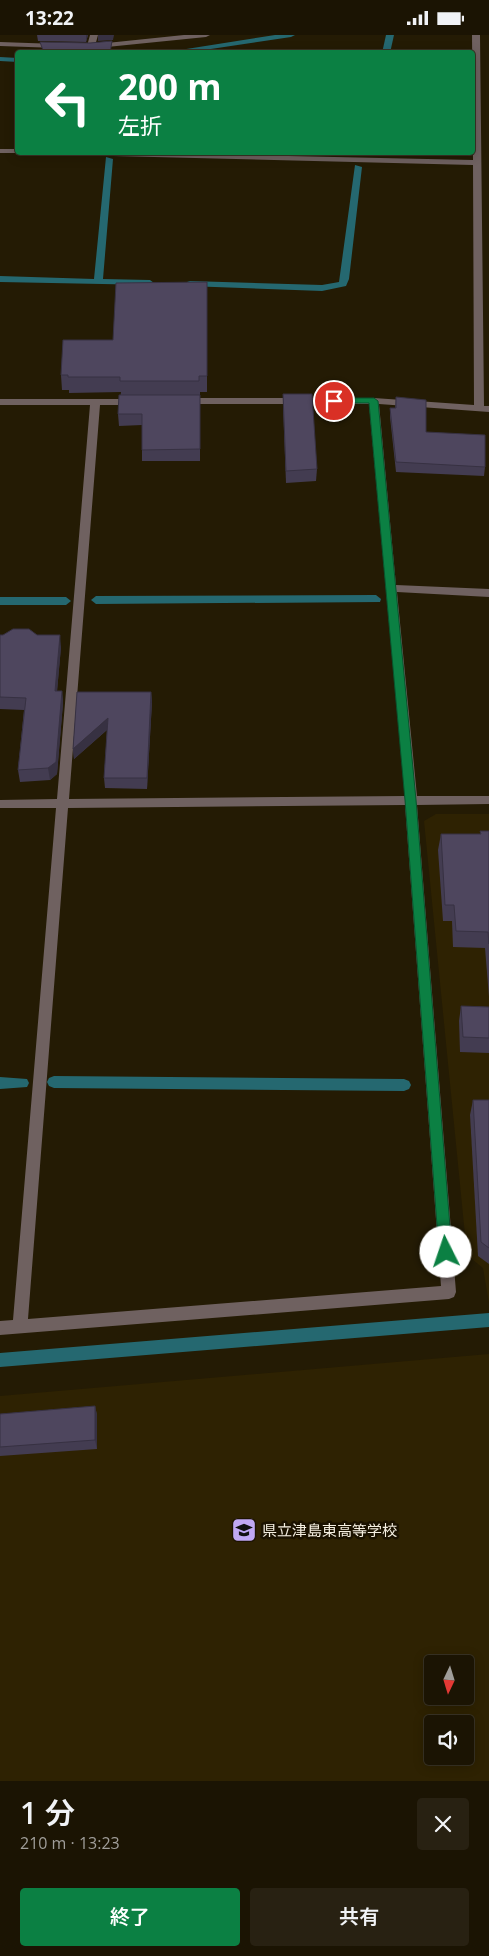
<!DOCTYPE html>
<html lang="ja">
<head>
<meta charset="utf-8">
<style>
  :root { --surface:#1b1403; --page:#282112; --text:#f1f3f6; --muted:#a09e9a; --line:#393325; --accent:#0b8043 }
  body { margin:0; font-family:"Open Sans","Noto Sans JP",sans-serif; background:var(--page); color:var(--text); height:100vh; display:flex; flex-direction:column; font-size:19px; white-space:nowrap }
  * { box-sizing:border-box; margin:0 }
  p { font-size:16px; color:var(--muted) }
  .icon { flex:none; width:28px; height:28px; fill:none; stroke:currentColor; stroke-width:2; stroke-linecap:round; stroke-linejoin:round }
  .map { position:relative; height:1746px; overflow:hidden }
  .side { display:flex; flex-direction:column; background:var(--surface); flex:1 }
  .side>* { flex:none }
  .top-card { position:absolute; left:15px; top:15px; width:460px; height:105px; border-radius:5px; box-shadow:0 2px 12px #0003,0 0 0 1px var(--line); background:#0b8043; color:#fff; overflow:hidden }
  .needle { width:32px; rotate:184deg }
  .fabs { position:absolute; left:424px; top:1620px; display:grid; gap:10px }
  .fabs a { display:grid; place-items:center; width:50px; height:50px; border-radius:5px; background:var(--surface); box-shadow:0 2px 12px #0003,0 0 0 1px var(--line); font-size:25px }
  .pin { position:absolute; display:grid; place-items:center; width:42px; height:42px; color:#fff; margin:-21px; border:2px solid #fff; border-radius:50%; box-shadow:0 1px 5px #0007 }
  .me { position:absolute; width:55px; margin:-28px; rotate:356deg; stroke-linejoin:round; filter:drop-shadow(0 0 4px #0008) }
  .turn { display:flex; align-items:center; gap:18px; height:105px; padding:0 20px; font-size:22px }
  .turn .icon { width:65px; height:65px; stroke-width:2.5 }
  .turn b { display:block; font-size:35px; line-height:42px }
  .round { display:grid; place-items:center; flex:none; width:52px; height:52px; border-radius:5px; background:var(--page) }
  .head { display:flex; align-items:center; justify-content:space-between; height:85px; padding:0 20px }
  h1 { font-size:30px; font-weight:600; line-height:38px }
  .button { display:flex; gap:10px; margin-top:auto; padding:10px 20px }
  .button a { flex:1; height:58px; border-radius:5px; background:var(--accent); color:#fff; font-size:20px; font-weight:600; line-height:58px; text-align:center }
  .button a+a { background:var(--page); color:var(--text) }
  .status { display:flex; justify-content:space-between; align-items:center; height:35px; padding:0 25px; background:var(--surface); direction:ltr }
  .status svg { height:14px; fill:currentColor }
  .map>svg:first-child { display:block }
  .built { fill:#2e2202; fill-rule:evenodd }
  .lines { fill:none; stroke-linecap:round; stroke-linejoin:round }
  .stream { fill:#256870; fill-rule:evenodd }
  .service { fill:#6f6160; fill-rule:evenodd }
  .minor { fill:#6f6160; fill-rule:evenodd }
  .tertiary { fill:#6f6160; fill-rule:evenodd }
  .wall { fill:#433c51 }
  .shaded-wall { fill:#373142 }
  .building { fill:#4e465e; stroke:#373142 }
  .route { fill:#0b8043; stroke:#07532c }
  .labels { text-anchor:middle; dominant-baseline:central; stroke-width:5; stroke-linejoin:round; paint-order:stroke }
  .near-poi-label { font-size:15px; fill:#f6f0e2; stroke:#1b1200; text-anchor:start }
</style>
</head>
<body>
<div class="status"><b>13:22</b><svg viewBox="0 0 49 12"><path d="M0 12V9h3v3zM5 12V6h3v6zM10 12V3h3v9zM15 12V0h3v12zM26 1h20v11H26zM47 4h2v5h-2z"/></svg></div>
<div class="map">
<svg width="489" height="1746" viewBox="0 0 489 1746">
  <rect width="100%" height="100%" fill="#241b04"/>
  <g class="built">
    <path d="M436 779H489V1268L483 1233 467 1220 424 786Z"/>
    <path d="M489 1319V1746H0V1361ZM432 1629H465V1661H432ZM432 1689H465V1721H432Z"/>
  </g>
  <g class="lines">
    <g class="stream">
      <path d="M275 0H295L291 2 184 18H161Z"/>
      <path d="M386 0H394L390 18H382Z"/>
      <path d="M0 22 18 23V27L0 26Z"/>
      <path d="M106 122 113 124 103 244 150 245 154 248 153 250 0 247V241L94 244Z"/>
      <path d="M355 130 362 132 349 244 346 251 322 256 187 251V247L190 246 322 250 339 247Z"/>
      <path d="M376 560 381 564 380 567 96 569 91 565 96 561Z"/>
      <path d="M0 562H66L71 566 66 570H0Z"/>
      <path d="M54 1041 404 1044 409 1046 411 1050 409 1054 404 1056 54 1053 49 1051 47 1047 49 1043Z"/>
      <path d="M0 1042 27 1044 29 1048 27 1052 0 1054Z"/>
      <path d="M489 1278V1292L0 1332V1318Z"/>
    </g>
    <path class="service" d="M90 0H98L95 11 91 13 87 11Z"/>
    <g class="minor">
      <path d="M472 0H480L484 371H489V377L379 369 396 550 489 554V562L397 557 417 761H489V769L417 770 456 1257 454 1262 449 1264 0 1300V1286L13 1285 56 773H0V765L57 764 90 370H0V364H134L139 367 134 370H100L69 764 405 761 369 369H184L179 366 184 363H374L474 370 473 130 72 120 68 118H151L473 125ZM405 770 441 1251 28 1284 68 773Z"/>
      <path d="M0 114H18V118H21H0Z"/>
    </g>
    <g class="tertiary">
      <path d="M184 0H210L206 2 97 13 93 11 97 9Z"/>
      <path d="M0 7 57 9 61 11 57 13 0 11Z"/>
    </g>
  </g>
  <g class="wall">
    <path d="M37 0H88L86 7 38 6Z"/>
    <path d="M207 247V357H200V426H142V390L119 391 118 379 121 357 69 358V355H62L61 340 113 305Z"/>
    <path d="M283 359 317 434 316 446 286 448 283 371Z"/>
    <path d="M396 362 426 397 485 432 484 441 396 437 390 382V373H395Z"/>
    <path d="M0 600H37L61 612 57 656H62L63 668 57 739 50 745 20 747 18 735 24 675 0 674Z"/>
    <path d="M151 657 152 667 147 754 105 753 104 743 107 695 74 724 73 714Z"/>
    <path d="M480 796H489V962L485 913 453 912 452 886H443L438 815 441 799H480Z"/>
    <path d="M461 971 489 972V1018L460 1017 459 986Z"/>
    <path d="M473 1065H489V1229L478 1221 470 1080Z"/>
    <path d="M95 1371 97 1380V1414L0 1421V1379Z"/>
  </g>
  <g class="shaded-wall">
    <path d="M86 0H88L86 7Z"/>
    <path d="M98 0H114L113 5 98 6Z"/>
    <path d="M60 600 61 612 56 668 55 656Z"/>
    <path d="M62 656 63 668 57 739 50 745 48 733Z"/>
    <path d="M151 657 152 667 147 754V743Z"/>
    <path d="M108 683 109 693 74 724 73 714Z"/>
    <path d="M95 1371 97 1380V1414L95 1405Z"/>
  </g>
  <g class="building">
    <path d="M112 6 110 18H44L40 7 90 8Z"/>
    <path d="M207 247V341H199V346H120V342H68V340H61L63 305H113L116 248Z"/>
    <path d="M283 359H312L317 434 286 436Z"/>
    <path d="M119 360H200V414L142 415V379H118Z"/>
    <path d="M396 362 426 365V397L485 400V432L396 427 390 373H396Z"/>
    <path d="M13 594H29L37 600H60L55 656H62L56 727 48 733 18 735 26 663 0 662V600H3Z"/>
    <path d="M77 657H151L147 743H104L108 683 73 714Z"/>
    <path d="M480 796H489V909L488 897 456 896 454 870H445L441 799H481Z"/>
    <path d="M461 971 489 972V1003L463 1002Z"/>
    <path d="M473 1065H489V1213L481 1207Z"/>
    <path d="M95 1371V1405L0 1412V1379Z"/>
  </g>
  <path class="route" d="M334 363H374L378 366 416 765 452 1217 450 1221 446 1223 441 1221 439 1217 405 765 369 368H331V364Z"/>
  <defs>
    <symbol id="school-square" viewBox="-11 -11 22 22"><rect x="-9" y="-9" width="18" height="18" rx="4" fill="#c0a8f4" stroke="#1b1200"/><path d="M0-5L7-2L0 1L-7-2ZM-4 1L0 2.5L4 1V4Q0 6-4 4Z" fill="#111"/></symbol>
  </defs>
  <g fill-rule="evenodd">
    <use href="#school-square" x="230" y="1481" width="28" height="28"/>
  </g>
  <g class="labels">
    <g class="near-poi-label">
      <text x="262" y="1495">県立津島東高等学校</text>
    </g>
  </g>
</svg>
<div class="fabs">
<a><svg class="needle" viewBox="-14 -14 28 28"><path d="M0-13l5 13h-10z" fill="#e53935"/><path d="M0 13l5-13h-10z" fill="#a09e9a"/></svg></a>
<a><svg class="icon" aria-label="sound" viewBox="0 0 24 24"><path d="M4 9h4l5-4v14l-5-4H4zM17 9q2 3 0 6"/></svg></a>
</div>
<div class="pin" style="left:334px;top:366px;background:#d93025"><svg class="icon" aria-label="arrive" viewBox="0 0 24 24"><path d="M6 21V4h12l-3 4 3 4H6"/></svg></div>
<svg class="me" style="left:446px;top:1217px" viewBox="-20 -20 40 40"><circle r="19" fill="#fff"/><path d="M0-13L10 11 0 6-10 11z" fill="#0b8043"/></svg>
<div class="top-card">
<div class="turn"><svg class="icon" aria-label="left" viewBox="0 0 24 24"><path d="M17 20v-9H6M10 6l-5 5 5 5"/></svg><div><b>200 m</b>左折</div></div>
</div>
</div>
<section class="side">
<div class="head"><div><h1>1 分</h1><p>210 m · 13:23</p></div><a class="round"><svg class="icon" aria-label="close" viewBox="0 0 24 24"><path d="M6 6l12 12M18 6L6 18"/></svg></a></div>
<div class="button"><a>終了</a><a>共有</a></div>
</section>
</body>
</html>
